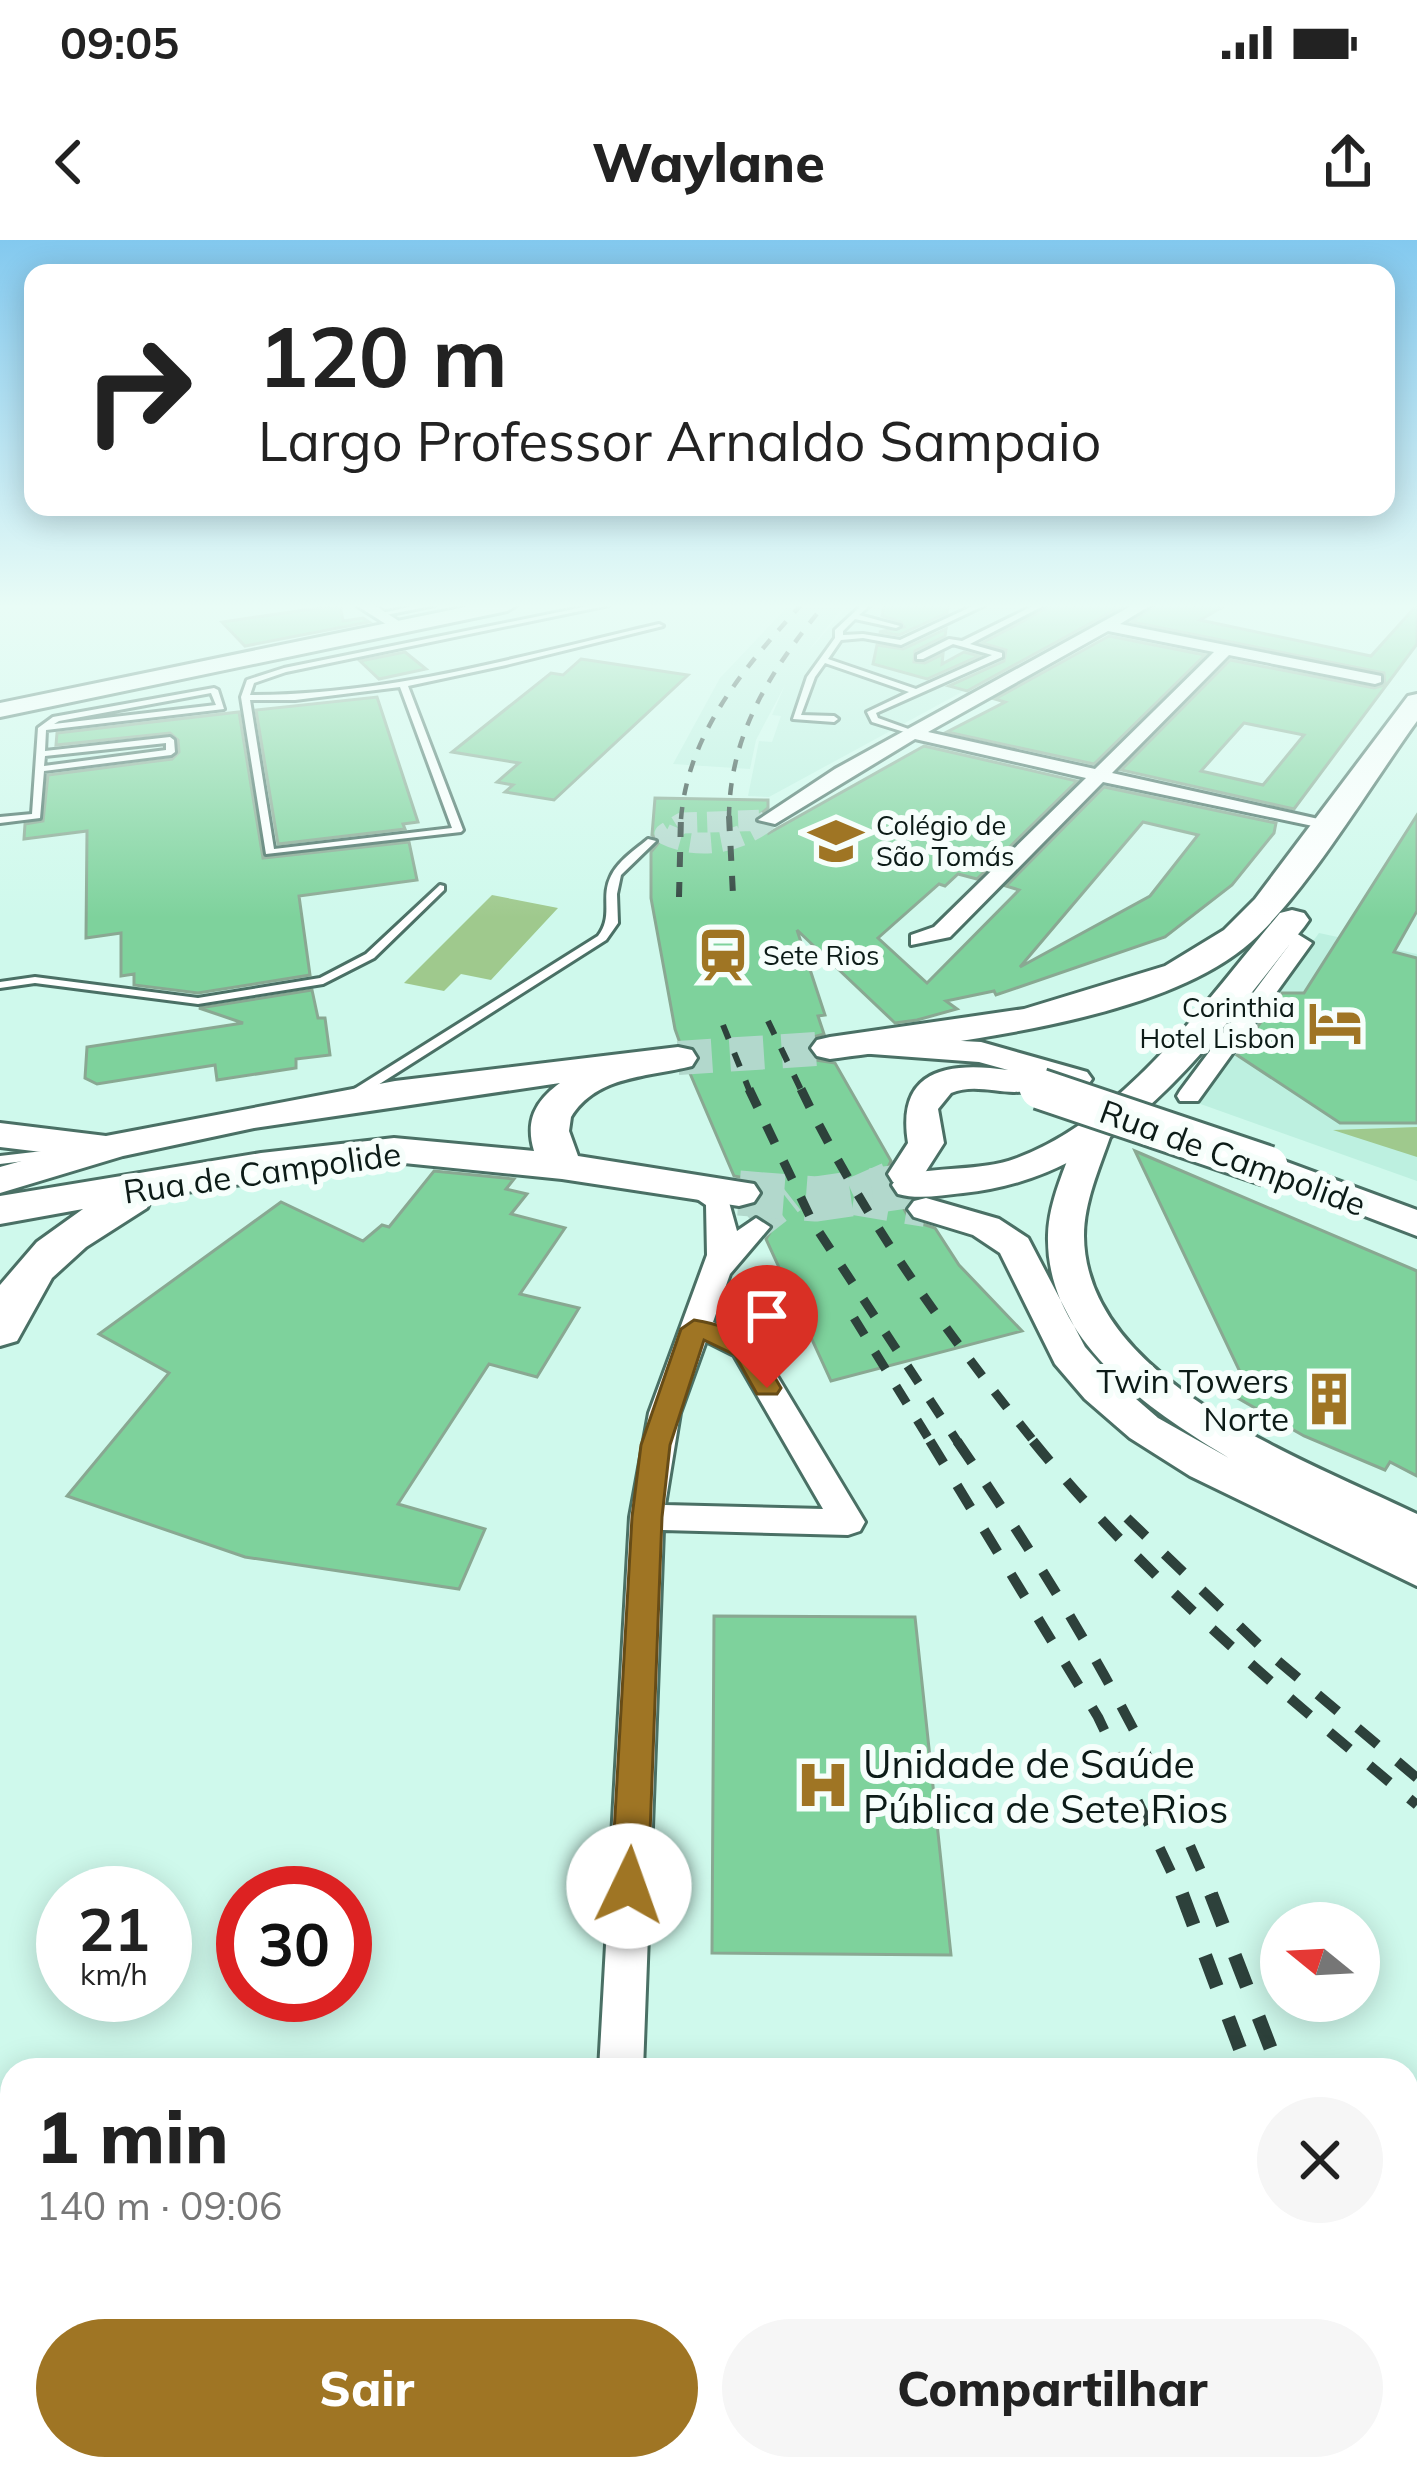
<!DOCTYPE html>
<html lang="pt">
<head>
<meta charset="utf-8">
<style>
  :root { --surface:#fff; --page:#f6f6f6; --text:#222; --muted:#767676; --accent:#9f7524 }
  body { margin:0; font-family:Mulish,sans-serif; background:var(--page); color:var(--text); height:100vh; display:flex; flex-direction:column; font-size:45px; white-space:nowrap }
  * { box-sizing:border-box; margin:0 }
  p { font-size:39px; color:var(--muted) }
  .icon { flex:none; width:66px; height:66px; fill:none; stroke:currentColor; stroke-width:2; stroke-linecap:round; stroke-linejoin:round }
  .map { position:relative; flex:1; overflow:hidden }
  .drawer { position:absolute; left:0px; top:1818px; width:1419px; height:423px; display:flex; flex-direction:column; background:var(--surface); border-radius:36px 36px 0 0; box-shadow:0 6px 30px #0003 }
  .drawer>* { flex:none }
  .guide { position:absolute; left:24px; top:24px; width:1371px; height:252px; border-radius:24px; box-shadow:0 6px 30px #0003; background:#fff; color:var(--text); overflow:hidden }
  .needle { width:78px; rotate:288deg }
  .buttons { position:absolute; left:1260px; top:1662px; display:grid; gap:24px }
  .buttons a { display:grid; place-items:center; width:120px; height:120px; border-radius:50%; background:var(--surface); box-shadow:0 6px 30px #0003; font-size:60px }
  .speed { position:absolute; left:36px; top:1626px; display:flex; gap:24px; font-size:60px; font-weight:700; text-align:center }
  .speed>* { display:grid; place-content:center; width:156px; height:156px; border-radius:50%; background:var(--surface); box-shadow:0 6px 30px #0003; line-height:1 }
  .speed small { font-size:30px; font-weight:400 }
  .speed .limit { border:18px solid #d22; background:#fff; color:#111 }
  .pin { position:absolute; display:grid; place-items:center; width:102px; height:102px; color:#fff; margin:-123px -51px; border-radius:50% 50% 50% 0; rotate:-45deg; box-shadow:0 0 12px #0007 }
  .pin .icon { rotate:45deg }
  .me { position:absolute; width:132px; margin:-66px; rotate:3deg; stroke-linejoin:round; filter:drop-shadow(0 0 9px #0008) }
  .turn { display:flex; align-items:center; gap:42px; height:252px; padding:0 36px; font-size:54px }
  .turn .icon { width:156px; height:156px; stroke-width:2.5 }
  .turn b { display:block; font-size:84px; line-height:102px }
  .round { display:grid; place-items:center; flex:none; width:126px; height:126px; border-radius:63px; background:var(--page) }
  .headline { display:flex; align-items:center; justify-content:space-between; height:204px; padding:0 36px }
  h1 { font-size:72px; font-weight:800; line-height:90px }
  .button { display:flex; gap:24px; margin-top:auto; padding:24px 36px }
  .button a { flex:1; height:138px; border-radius:72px; background:var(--accent); color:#fff; font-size:48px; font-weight:800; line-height:138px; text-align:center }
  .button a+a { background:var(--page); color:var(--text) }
  .status { display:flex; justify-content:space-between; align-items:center; height:84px; padding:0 60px; background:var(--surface); direction:ltr }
  .status svg { height:33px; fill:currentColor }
  header { display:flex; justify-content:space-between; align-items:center; height:156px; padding:0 36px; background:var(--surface); font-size:54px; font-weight:800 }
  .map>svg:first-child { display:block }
  .built { fill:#bdf0e0 }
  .green { fill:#9fc98d }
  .building { fill:#7ed29c; stroke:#89a892; stroke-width:3; fill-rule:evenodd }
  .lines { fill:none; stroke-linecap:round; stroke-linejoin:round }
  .minor-tunnel-far1 { stroke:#b2d8cc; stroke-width:21; stroke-dasharray:21 10; stroke-linecap:butt }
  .minor-tunnel { stroke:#b2d8cc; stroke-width:28; stroke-dasharray:28 14; stroke-linecap:butt }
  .tertiary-tunnel { stroke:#b2d8cc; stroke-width:36; stroke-dasharray:36 18; stroke-linecap:butt }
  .secondary-tunnel { stroke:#b2d8cc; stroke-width:39; stroke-dasharray:39 20; stroke-linecap:butt }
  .primary-tunnel-far1 { stroke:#b2d8cc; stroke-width:34; stroke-dasharray:34 18; stroke-linecap:butt }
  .primary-tunnel { stroke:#b2d8cc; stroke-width:45; stroke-dasharray:45 22; stroke-linecap:butt }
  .service-casing { stroke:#4a7065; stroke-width:6 }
  .minor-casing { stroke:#4a7065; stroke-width:6 }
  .tertiary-casing { stroke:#4a7065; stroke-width:6 }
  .secondary-casing { stroke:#4a7065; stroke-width:6 }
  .primary-casing { stroke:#4a7065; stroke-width:6 }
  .service { fill:#fff; fill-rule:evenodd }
  .minor { fill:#fff; fill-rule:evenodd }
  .tertiary { fill:#fff; fill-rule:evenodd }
  .secondary { fill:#fff; fill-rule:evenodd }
  .primary { fill:#fff; fill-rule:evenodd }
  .rail-far4 { stroke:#2d413b; stroke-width:4.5; stroke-dasharray:12 12; stroke-linecap:butt }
  .rail-far3 { stroke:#2d413b; stroke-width:6; stroke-dasharray:15 15; stroke-linecap:butt }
  .rail-far2 { stroke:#2d413b; stroke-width:9; stroke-dasharray:20 20; stroke-linecap:butt }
  .rail-far1 { stroke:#2d413b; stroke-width:10; stroke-dasharray:26 26; stroke-linecap:butt }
  .rail { stroke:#2d413b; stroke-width:14; stroke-dasharray:33 33; stroke-linecap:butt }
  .secondary-bridge-far1-casing { stroke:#4a7065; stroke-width:34; stroke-linecap:butt }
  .secondary-bridge-casing { stroke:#4a7065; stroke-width:45; stroke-linecap:butt }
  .secondary-bridge-far1 { stroke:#fff; stroke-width:30 }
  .secondary-bridge { stroke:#fff; stroke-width:39 }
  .route { fill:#9f7524; stroke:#674c17; stroke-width:3 }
  .labels { text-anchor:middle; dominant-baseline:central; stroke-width:12; stroke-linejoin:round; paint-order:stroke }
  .far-poi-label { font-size:27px; fill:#0c1b17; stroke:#f6fefb; text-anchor:start }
  .street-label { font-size:33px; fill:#0c1b17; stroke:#f6fefb }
  .poi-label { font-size:33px; fill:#0c1b17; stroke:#f6fefb; text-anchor:end }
  .near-poi-label { font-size:39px; fill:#0c1b17; stroke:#f6fefb; text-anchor:start }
</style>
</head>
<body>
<div class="status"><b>09:05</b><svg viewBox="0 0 49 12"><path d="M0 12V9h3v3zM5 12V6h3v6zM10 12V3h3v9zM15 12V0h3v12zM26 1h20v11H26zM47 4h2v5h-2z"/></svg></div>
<header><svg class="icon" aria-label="back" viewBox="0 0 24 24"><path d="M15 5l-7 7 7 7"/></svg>Waylane<svg class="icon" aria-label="share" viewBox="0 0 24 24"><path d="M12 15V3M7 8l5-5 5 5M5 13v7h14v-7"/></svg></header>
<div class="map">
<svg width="1417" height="2239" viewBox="0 0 1417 2239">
  <rect width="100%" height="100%" fill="#cff9ec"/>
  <g class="built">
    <path d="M789 365H845L805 415 849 365H1122L769 557 748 556 759 501 772 502 781 476 772 475 785 445 756 500 750 529 673 524 720 438Z"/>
    <path d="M1319 693 1417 714V941L1195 862Z"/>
  </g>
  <g class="green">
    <path d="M492 655 558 668 491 740 461 734 444 751 404 743Z"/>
    <path d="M1417 887V917L1333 890Z"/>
  </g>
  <g class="building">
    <path d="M340 365 343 381 363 378 369 382 245 406 222 382Z"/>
    <path d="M884 365H948L947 373 899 395 879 392 904 387 901 382 882 376Z"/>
    <path d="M1053 365H1124L967 451 949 446 1004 421 1006 410 982 403Z"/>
    <path d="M1155 365H1226L1200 380 1371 416 1417 365V404L1294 569 1121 530 1230 420 1374 448 1385 445 1384 433 1132 382ZM1244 483 1304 495 1263 545 1201 531Z"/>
    <path d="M946 389 945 396 915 411 914 422 925 423 943 414 942 424 964 412 979 416 927 439 873 424 877 405 903 409Z"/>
    <path d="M1109 396 1205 415 1094 524 947 492 1005 462 995 459Z"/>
    <path d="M405 412 426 429 379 439 360 421Z"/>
    <path d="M581 419 688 435 554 560 505 552 513 545 497 542 519 523 452 512 551 433 563 435Z"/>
    <path d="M377 457 418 582 403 584 405 589 278 604 256 470Z"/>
    <path d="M239 472 263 618 409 602 417 640 299 656 310 735 198 753 134 745V734L121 736V693L86 698 87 591 24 599 25 584 43 581 48 535 172 519 179 512 178 500 170 493 56 505 57 493Z"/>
    <path d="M924 506 1077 541 977 639 958 634 945 646 939 644 878 698 927 743 1019 650 1006 646 1104 547 1276 583 1274 593 1232 645 1165 697 996 755 994 751 946 761 957 769 917 780 895 783 797 690 825 775 818 776 824 794 813 797 807 811 816 820 835 823 891 921 884 936 894 956 909 961 904 969 910 980 935 988 959 1025 1022 1091 831 1141 766 999 774 986 753 975 749 968 758 964 764 950 755 940 734 936 689 831 701 816 693 806 680 803 675 789 651 658V612L660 601 652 595 655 558 768 560V568L754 579 769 587V593ZM1143 582 1198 595 1150 656 1020 727Z"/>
    <path d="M1417 575V671L1394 712 1417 718V883H1340L1237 815 1282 753H1304Z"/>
    <path d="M312 750 318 778H325L330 815 296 819V828L217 840 215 825 97 844 85 838 87 807 243 783 199 768Z"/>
    <path d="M1135 911 1417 1031V1236L1390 1222 1385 1230 1304 1196 1229 1153 1242 1136Z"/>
    <path d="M434 931 514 939 506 949 527 954 511 974 565 988 520 1054 579 1068 537 1137 489 1124 398 1264 485 1289 459 1349 245 1317 67 1256 169 1133 99 1094 281 962 363 1001 382 985 389 987Z"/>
    <path d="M714 1376 915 1377 951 1715 712 1713Z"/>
  </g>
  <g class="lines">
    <path class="minor-tunnel-far1" d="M768 580C738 603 699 611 665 594L682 583Z"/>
    <path class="minor-tunnel" d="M756 987 792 959"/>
    <path class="tertiary-tunnel" d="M854 957 926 969"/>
    <path class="secondary-tunnel" d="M854 957 906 934"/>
    <path class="primary-tunnel-far1" d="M678 818 830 808"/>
    <path class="primary-tunnel" d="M739 953 816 959 913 945"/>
    <defs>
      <g id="service">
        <path d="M419 365H435L381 376 377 374Z"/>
        <path d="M594 365H609L286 432 254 443 250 455C391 455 521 416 659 384L663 386 506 425 408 446 463 590 461 592 266 614 241 457 247 440 284 428ZM400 447 452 588 274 609 250 460H295Z"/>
        <path d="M862 365H870L859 375 900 386 896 388 855 379 843 391V395L863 394 900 400 975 365H985L901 405 863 398 841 400 828 419 916 449 992 415 953 404 923 419H917V415L949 399 962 401 1035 365H1045L970 404 1002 413V417L876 473 878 478 914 491V495L872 482 867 472 909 452 825 423 815 437 801 475 834 476 838 479 834 482 793 479 807 437 835 398V390Z"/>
        <path d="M214 448 218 450 224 469 46 490 45 511 170 497 174 500 175 512 171 515 44 531 40 578 0 583V577L32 574 38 488 53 477ZM211 453 216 465 54 484 59 481ZM166 503V510L44 526 45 516Z"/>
        <path d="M648 599 656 601 621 635 617 654 618 683 606 700 359 857H351V851L598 696C614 675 600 658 611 636 618 621 635 610 648 599Z"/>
        <path d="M440 645 444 646V650L374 718 323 744 198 764 35 743 0 748V742L35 737 198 758 320 738 366 714Z"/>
        <path d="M60 909 66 913 65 916 0 924V916Z"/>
        <path d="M884 2229H910L911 2239H885Z"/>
      </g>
      <g id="minor">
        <path d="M356 365H374L405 385 392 388Z"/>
        <path d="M1133 365H1151L1120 384 1381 436V442L1375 444 1229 415 1112 533 1332 582V590L1103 542 950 697 911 705V695L934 687 1086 538 915 499 775 584 758 580 835 529ZM1108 391 1214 412 1095 529 928 492Z"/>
        <path d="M1283 685 1312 703 1198 861H1180L1177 856 1180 851 1289 705 1272 691Z"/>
        <path d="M694 940 727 955 737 991 756 978 770 987 730 1034 713 1082 756 1101 865 1282 860 1291 848 1295 663 1290 643 1830H599L630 1277 649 1173 707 1015 706 965 681 948ZM706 1101 734 1115 823 1269 665 1265 680 1173Z"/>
        <path d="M575 2229H627L626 2239H574Z"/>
      </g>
      <path id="tertiary" d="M1093 887 1110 897C1099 929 1084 962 1084 996 1085 1141 1308 1221 1417 1274V1346L1190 1236 1130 1198 1085 1159 1055 1124 1000 1013 973 995 914 977 908 969 914 961 926 958 999 979 1028 998 1085 1107 1113 1139 1158 1178 1236 1222C1155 1174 1045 1103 1048 995 1049 961 1065 929 1076 897Z"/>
      <g id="secondary">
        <path d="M475 365H517L507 371 0 477V463Z"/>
        <path d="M870 796 981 802 1087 832 1092 839 1087 846 1075 849 1032 837 1036 843 1031 850C1004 857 978 842 951 853L938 869 944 903 919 942H893L888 934 908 903C896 830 947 821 1008 830L979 822 858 813 853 806 858 799Z"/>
        <path d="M1268 915 1417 970V996L1255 934 1250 926 1255 918Z"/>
      </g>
      <g id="primary">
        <path d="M1417 454V481C1369 547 1309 649 1251 702 1160 783 949 802 830 819L817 816 811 808 817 800 830 797 1024 769 1165 726 1224 690 1255 659 1408 456Z"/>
        <path d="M1292 670 1304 673 1309 680 1304 687C1209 803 1124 937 963 953 941 955 919 960 898 954L892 945 898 936C937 926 980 932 1017 918 1128 876 1206 760 1280 673Z"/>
        <path d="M678 807 692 810 697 818 692 826C649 837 597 835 571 877L569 891 578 916 754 944 760 953 754 962 739 966 562 939 394 922 152 957 147 968 86 1007 52 1038 17 1101 0 1106V1045L37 1002 83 969 0 984V956L261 913 394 898 534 911C525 881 535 861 560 843L254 888 123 916 0 953V927L50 913 0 907V883L106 896 395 841Z"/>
      </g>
    </defs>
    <use href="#service" class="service-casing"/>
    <use href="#minor" class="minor-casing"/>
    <use href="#tertiary" class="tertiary-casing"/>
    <use href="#secondary" class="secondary-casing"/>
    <use href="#primary" class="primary-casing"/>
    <use href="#service" class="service"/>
    <use href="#minor" class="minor"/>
    <use href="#tertiary" class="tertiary"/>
    <use href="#secondary" class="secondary"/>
    <use href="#primary" class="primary"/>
    <g class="rail-far4">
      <path d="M681 579C688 492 745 427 801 365"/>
      <path d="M729 579C729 493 772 429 824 365"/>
    </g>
    <g class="rail-far3">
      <path d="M729 576 733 655"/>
      <path d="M679 657 681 576"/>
      <path d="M768 781 802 852"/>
      <path d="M723 785 750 852"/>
    </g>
    <g class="rail-far2">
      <path d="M749 849 813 983 959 1204"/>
      <path d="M801 849C863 978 946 1093 1036 1204"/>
      <path d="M854 1078 932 1204"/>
    </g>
    <g class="rail-far1">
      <path d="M930 1201 1098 1477 1183 1657"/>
      <path d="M957 1201C1057 1346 1145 1494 1212 1657"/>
      <path d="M1033 1201C1144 1338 1282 1453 1417 1565"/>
      <path d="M1127 1278 1259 1405 1417 1538"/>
    </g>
    <g class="rail">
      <path d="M1182 1654 1248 1830"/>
      <path d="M1211 1654 1279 1830"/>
      <path d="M1362 2229 1365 2239"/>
      <path d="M1398 2229 1400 2239"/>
    </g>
    <defs>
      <path id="secondary-bridge-far1" d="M1034 847 1049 852"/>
      <path id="secondary-bridge" d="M1040 849 1268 926"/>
    </defs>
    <use href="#secondary-bridge-far1" class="secondary-bridge-far1-casing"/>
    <use href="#secondary-bridge" class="secondary-bridge-casing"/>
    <use href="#secondary-bridge-far1" class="secondary-bridge-far1"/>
    <use href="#secondary-bridge" class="secondary-bridge"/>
  </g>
  <linearGradient id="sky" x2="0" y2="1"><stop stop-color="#83c9ef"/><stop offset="0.54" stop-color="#e9fcf6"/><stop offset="1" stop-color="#e9fcf6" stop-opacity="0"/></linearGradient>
  <rect width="1417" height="678" fill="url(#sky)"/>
  <path class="route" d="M694 1080C747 1089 755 1103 781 1148L777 1154H757L735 1115 704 1100 670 1205 662 1277 648 1646 642 1659 629 1664 616 1659 611 1646 632 1277 641 1205 681 1089Z"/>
  <defs>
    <symbol id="school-bare" viewBox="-9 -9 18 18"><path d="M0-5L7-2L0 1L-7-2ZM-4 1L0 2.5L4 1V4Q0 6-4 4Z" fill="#9f7524" stroke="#f6fefb" stroke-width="2.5" paint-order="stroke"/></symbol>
    <symbol id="station-bare" viewBox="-9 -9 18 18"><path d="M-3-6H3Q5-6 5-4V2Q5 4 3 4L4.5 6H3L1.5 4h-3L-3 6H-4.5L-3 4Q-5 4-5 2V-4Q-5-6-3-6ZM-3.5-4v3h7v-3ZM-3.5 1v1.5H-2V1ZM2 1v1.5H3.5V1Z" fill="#9f7524" stroke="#f6fefb" stroke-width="2.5" paint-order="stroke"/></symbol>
    <symbol id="hotel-bare" viewBox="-9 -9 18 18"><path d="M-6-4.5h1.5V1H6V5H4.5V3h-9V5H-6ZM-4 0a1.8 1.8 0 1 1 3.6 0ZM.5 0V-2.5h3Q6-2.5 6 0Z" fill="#9f7524" stroke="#f6fefb" stroke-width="2.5" paint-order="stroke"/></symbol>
    <symbol id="building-bare" viewBox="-9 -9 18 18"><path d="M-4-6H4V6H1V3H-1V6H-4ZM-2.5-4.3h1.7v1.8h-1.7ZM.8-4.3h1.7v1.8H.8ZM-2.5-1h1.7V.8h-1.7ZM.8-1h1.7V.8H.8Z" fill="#9f7524" stroke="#f6fefb" stroke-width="2.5" paint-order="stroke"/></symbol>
    <symbol id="hospital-bare" viewBox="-9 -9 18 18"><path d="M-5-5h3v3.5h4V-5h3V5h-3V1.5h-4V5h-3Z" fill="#9f7524" stroke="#f6fefb" stroke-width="2.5" paint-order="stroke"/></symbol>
  </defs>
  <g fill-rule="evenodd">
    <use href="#school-bare" x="798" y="563" width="76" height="76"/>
    <use href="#station-bare" x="685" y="677" width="76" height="76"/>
    <use href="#hotel-bare" x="1297" y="745" width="76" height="76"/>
    <use href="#building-bare" x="1291" y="1121" width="76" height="76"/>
    <use href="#hospital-bare" x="785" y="1507" width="76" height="76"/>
  </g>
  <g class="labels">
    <g class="far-poi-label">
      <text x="876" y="585">Colégio de<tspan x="876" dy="31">São Tomás</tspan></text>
      <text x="763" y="715">Sete Rios</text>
      <text x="1295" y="767" text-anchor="end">Corinthia<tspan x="1295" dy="31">Hotel Lisbon</tspan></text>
    </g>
    <g class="street-label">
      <text transform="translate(1233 917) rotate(20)">Rua de Campolide</text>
      <text transform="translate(262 932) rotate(-8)">Rua de Campolide</text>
    </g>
    <g class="poi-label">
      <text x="1289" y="1140">Twin Towers<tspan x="1289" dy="38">Norte</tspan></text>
    </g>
    <g class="near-poi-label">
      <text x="863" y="1523">Unidade de Saúde<tspan x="863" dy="45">Pública de Sete Rios</tspan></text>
    </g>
  </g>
</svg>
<div class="buttons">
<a><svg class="needle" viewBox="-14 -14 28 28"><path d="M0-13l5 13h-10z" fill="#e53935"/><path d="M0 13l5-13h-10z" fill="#767676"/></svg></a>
</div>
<div class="speed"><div>21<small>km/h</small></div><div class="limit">30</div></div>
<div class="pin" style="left:767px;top:1148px;background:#d93025"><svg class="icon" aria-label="arrive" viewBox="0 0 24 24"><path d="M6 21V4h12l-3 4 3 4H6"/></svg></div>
<svg class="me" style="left:629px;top:1646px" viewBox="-20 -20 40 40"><circle r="19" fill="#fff"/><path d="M0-13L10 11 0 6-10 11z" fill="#9f7524"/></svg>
<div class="guide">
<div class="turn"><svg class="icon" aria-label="right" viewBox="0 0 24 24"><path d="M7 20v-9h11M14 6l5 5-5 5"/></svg><div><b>120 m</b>Largo Professor Arnaldo Sampaio</div></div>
</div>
<section class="drawer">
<div class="headline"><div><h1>1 min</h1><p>140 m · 09:06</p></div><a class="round"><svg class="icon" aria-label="close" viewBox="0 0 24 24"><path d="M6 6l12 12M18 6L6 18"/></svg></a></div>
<div class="button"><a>Sair</a><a>Compartilhar</a></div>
</section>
</div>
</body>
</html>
